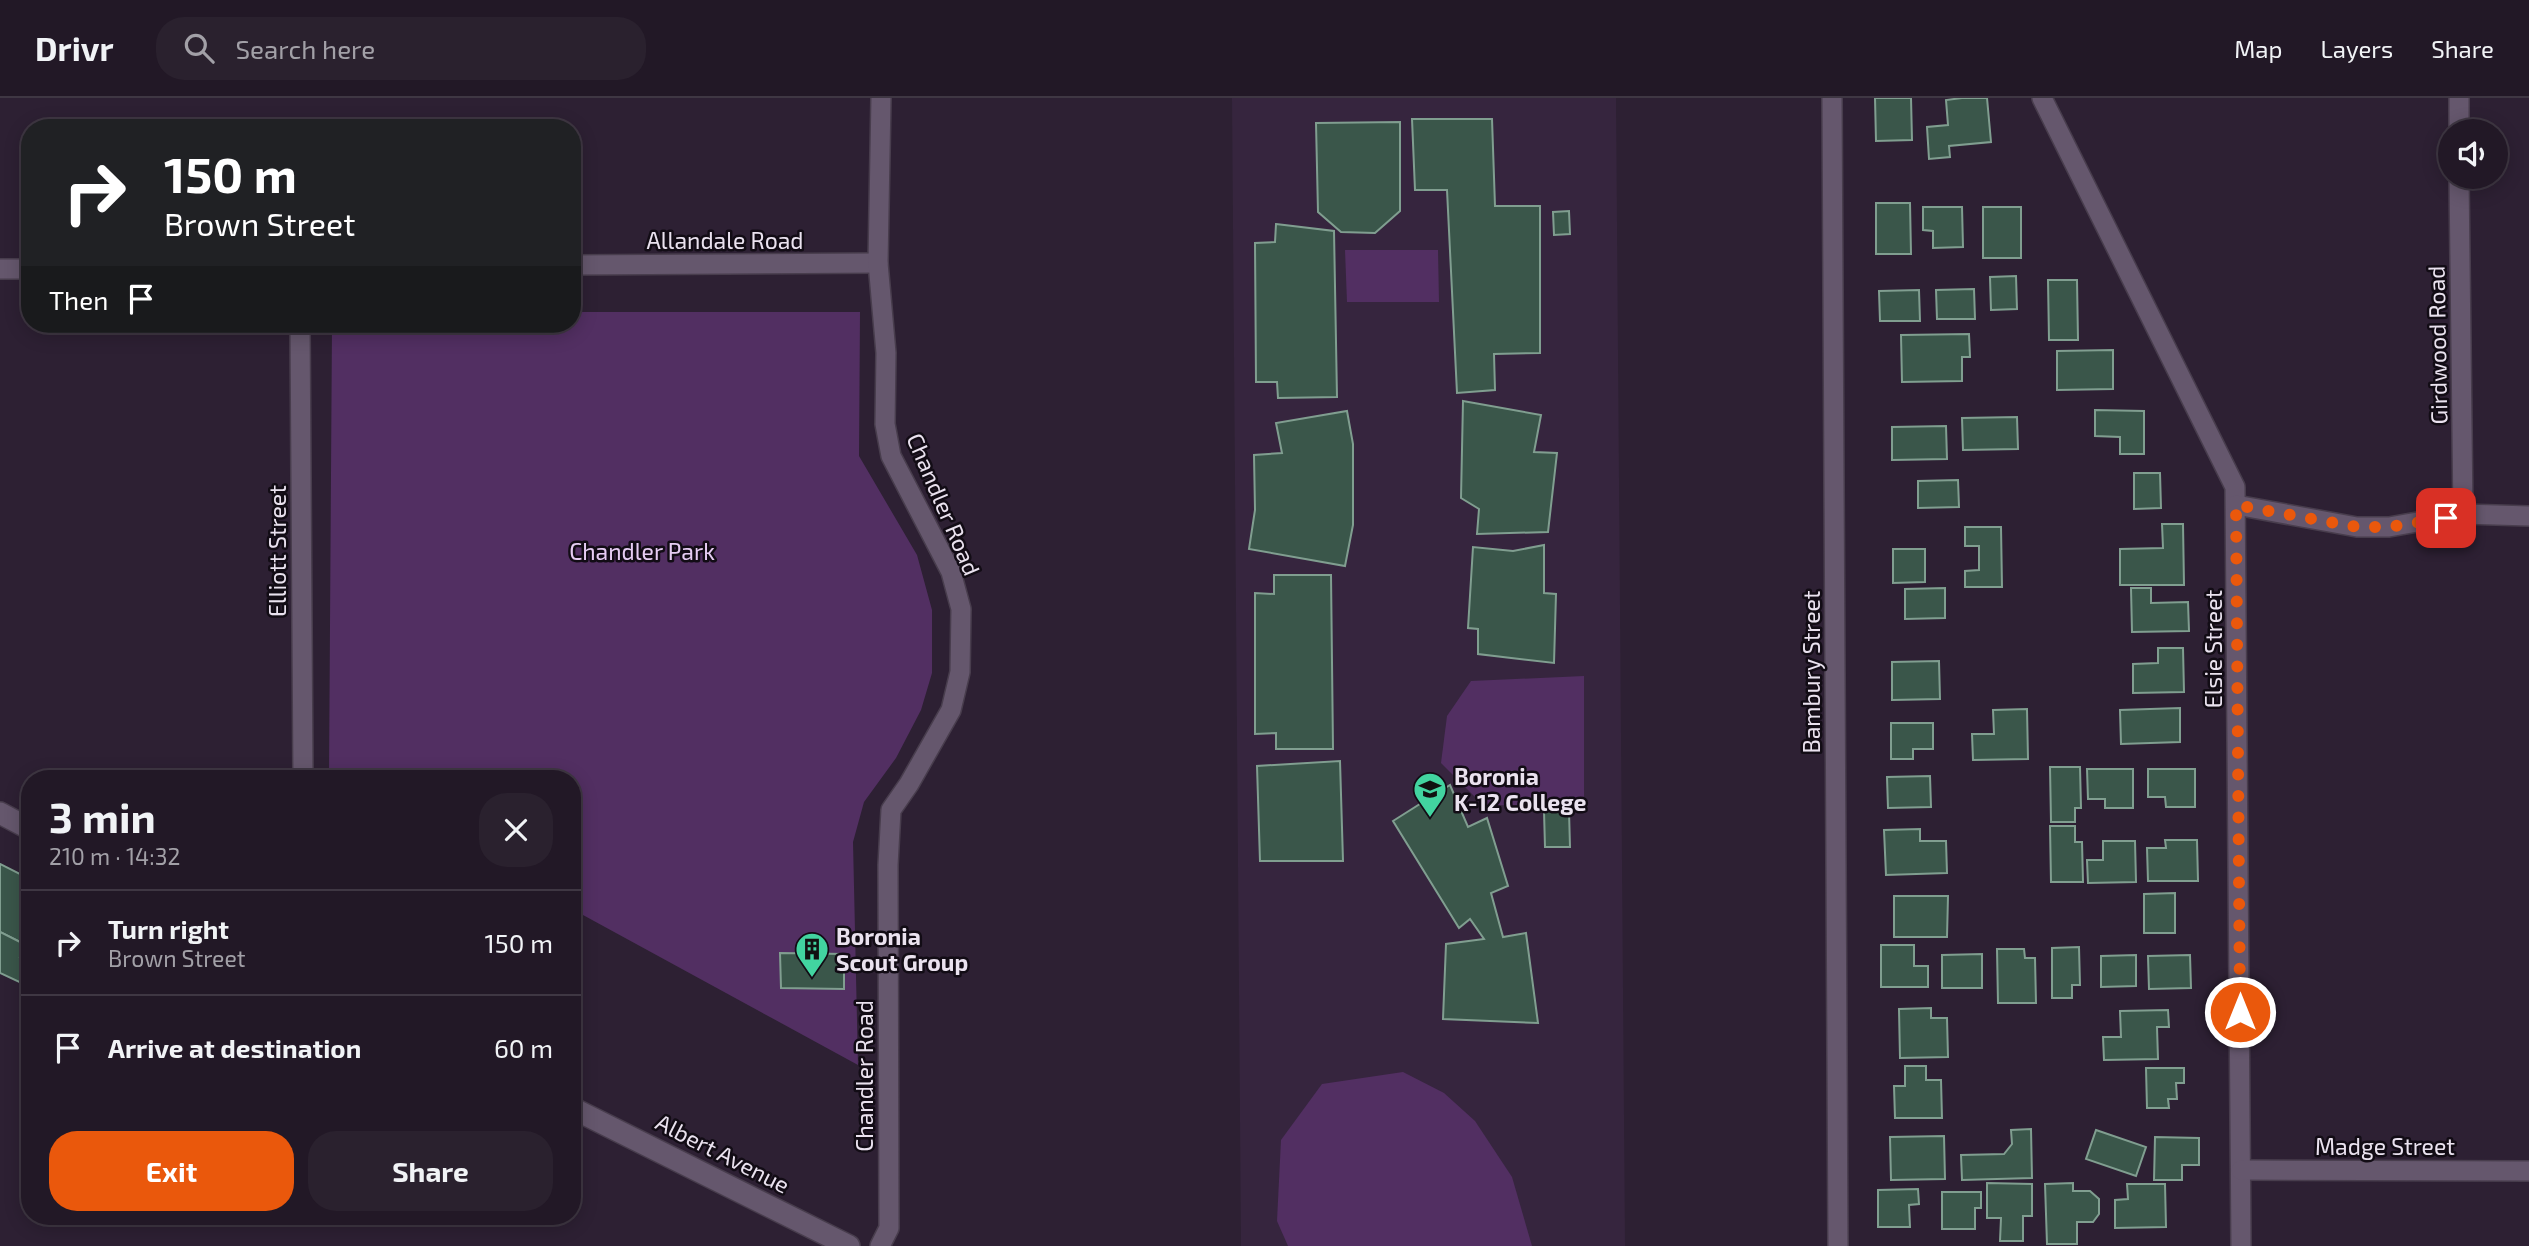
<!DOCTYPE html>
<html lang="en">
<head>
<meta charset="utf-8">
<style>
  :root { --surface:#221826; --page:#2a212e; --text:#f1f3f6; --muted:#a2a0a7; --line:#3f3743; --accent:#ea580c }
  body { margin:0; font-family:"Exo 2",sans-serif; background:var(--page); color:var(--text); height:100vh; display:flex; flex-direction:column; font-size:26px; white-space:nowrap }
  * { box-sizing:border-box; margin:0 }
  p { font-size:23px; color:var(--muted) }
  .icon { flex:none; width:38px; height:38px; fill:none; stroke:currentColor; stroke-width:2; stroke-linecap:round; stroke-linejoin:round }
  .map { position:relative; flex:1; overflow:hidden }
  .side { position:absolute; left:21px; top:672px; width:560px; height:455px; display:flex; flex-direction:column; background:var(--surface); border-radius:28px; box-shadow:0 4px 18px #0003,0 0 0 2px var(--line) }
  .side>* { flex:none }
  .guide { position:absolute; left:21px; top:21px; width:560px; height:214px; border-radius:28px; box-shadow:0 4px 18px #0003,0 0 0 2px var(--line); background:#202124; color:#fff; overflow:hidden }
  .tools { position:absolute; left:2438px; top:21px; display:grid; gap:14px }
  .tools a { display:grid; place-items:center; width:70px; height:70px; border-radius:50%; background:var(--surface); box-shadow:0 4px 18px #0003,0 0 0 2px var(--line); font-size:35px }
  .pin { position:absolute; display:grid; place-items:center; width:60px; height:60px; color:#fff; margin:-30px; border-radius:14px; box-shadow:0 4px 10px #0006 }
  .me { position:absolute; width:77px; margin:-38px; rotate:0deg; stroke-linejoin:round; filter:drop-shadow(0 0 5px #0008) }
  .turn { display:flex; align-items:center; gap:24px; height:147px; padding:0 28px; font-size:32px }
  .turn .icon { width:91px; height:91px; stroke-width:2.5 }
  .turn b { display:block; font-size:49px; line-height:60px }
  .then { display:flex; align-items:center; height:66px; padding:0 28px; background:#0003; gap:14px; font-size:26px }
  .round { display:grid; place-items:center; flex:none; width:74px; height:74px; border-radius:28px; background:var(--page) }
  .head { display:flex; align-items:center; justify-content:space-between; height:119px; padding:0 28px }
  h1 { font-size:42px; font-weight:700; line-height:52px }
  .action { display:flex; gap:14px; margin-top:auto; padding:14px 28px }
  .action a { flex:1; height:80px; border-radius:28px; background:var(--accent); color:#fff; font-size:28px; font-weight:700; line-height:80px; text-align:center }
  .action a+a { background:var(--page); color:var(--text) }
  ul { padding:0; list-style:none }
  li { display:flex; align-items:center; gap:21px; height:105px; padding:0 28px; border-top:2px solid var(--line) }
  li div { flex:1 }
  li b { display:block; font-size:26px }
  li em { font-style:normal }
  header { display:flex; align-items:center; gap:42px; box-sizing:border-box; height:98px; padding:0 35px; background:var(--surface); border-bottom:2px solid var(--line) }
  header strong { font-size:33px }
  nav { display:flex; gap:38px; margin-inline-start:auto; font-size:24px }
  .search { width:490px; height:63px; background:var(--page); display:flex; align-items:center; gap:18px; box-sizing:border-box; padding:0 24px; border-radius:28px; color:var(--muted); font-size:26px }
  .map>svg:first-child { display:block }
  .built { fill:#36253e }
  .green { fill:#522f62 }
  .building { fill:#3a564a; stroke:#809e90; stroke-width:2 }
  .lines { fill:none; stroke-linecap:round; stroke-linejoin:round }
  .minor-casing { stroke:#483d4d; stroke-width:22 }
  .secondary-casing { stroke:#483d4d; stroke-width:24 }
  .minor { stroke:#65576d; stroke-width:19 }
  .secondary { stroke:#65576d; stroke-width:21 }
  .route { stroke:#ea580c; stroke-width:12; stroke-dasharray:0 21.6 }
  .labels { text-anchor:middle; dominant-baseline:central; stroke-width:5; stroke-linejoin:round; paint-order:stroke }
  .street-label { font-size:23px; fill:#eae2ef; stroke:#120c15 }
  .park-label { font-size:23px; fill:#e6ccf3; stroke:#120c15 }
  .poi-label { font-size:23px; font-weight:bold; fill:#eae2ef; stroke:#120c15; text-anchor:start }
</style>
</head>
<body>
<header>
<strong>Drivr</strong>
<div class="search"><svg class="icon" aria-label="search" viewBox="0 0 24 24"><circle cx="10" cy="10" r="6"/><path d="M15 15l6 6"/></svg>Search here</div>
<nav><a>Map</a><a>Layers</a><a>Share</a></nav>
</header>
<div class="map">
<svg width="2529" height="1148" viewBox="0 0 2529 1148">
  <rect width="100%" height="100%" fill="#2d2033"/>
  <path class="built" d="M1232 0H1616L1625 1148H1241Z"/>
  <g class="green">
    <path d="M1345 152H1438L1439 204H1347Z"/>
    <path d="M572 214H860L859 358 917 457 932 512V575L921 612 896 660 864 704 853 744 858 967 572 811V681H334L329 678 332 226H572Z"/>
    <path d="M1584 578V708L1483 707 1441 665 1447 618 1471 583Z"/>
    <path d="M1403 974 1444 995 1475 1023 1512 1079 1532 1148H1288L1277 1123 1281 1042 1322 986Z"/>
  </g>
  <g class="building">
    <path d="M1875 0H1911L1912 42 1876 43Z"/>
    <path d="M1962 0H1987L1991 44 1949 48 1950 59 1929 61 1927 29 1948 27 1946 2Z"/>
    <path d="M1412 21H1492L1495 108H1540V255L1494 256 1495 292 1457 295 1447 92H1415Z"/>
    <path d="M1400 24V113L1375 135 1341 134 1318 114 1316 25Z"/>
    <path d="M1876 105H1910L1911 156H1876Z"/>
    <path d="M1923 109H1962L1963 149 1933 150V133L1923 132Z"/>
    <rect x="1983" y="109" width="38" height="51"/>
    <path d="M1569 113 1570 136 1554 137 1553 114Z"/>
    <path d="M1276 126 1334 133 1337 299 1278 300 1277 284H1256L1255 145 1275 144Z"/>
    <path d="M2016 178 2017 211 1991 212 1990 179Z"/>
    <path d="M2048 182H2077L2078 242H2049Z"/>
    <path d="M1974 191 1975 221H1937L1936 192Z"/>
    <path d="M1919 192 1920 223H1880L1879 193Z"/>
    <path d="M1969 236 1970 259H1962V283L1902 284 1901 237Z"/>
    <path d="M2113 252V291L2057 292V253Z"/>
    <path d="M1463 303 1541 317 1534 354 1557 355 1548 434 1477 436 1479 411 1461 400Z"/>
    <path d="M2095 312 2144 313V356H2120V339L2095 338Z"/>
    <path d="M1347 313 1353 346V427L1345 468 1249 451 1255 412 1254 357 1282 355 1276 325Z"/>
    <path d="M2017 319 2018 351 1963 352 1962 320Z"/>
    <path d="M1946 328 1947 361 1892 362V329Z"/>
    <path d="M2134 375H2160L2161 410 2134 411Z"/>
    <path d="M1958 382 1959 409 1918 410V383Z"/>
    <path d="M2162 426H2183L2184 487H2120V451L2163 450Z"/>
    <path d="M1965 429H2001L2002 489H1965V473L1979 472V448H1965Z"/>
    <path d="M1544 447V495L1556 496 1554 565 1478 556V531L1468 530 1473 449 1513 453Z"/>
    <path d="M1893 451H1925V484L1893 485Z"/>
    <path d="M1274 477H1331L1333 651H1276V635L1255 636V495L1274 496Z"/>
    <path d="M1945 490V520L1905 521V491Z"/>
    <path d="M2131 490H2151V505L2188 504 2189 533 2132 534Z"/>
    <path d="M2158 550H2183L2184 594 2133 595V566L2158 565Z"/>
    <path d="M1939 563 1940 601 1892 602V564Z"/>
    <path d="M2180 610V644L2121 646 2120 612Z"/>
    <path d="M2027 611 2028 661 1973 662 1972 636H1994L1993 612Z"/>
    <path d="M1891 625H1933V651H1913V661H1891Z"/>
    <path d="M1340 663 1343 763H1260L1257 668Z"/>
    <path d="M2050 669H2080L2081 710H2075V724H2051Z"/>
    <path d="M2087 671H2133V710H2105V701H2088Z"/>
    <path d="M2148 671H2195V709H2166L2165 699H2148Z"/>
    <path d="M1930 678 1931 709 1888 710 1887 679Z"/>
    <path d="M1450 687 1468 729 1487 720 1508 788 1491 795 1503 839 1526 835 1538 925 1443 921 1446 846 1484 841 1470 821 1459 830 1393 723Z"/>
    <path d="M1544 713H1569L1570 749H1545Z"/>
    <path d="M2050 728H2075V744H2082L2083 784H2051Z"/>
    <path d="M1920 731V743H1946L1947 775 1886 777 1884 732Z"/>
    <path d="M2165 742H2197L2198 783H2148L2147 750H2166Z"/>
    <path d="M2103 743H2135L2136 784 2088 785 2087 762H2103Z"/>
    <path d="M0 766 30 781V849L0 834Z"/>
    <path d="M2175 795V835H2144V796Z"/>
    <path d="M1894 798H1948L1947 839H1894Z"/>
    <path d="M0 834 26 847 20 859 30 864V889L0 875Z"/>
    <path d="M1881 847H1914V868H1928V889H1881Z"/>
    <path d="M2079 849 2080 887H2072V900H2052V850Z"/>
    <path d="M1997 851H2024L2025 860H2035L2036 905H1998Z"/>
    <path d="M780 855 844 856V891L781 890Z"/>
    <path d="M1982 856V890H1942V857Z"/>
    <path d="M2136 857V888L2101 889V858Z"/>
    <path d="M2190 857 2191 890 2149 891 2148 858Z"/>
    <path d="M1931 910V920H1947L1948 959 1900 960 1899 911Z"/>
    <path d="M2168 912 2169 929H2157L2158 961 2104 962 2103 939H2121L2120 913Z"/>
    <path d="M1905 968H1926V982H1941L1942 1020H1895L1894 988H1905Z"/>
    <path d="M2146 970H2184V985H2176L2177 1001H2168L2169 1010H2147Z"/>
    <path d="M2031 1031 2032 1080 1962 1082 1961 1057 2004 1056 2012 1046 2011 1032Z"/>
    <path d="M2096 1032 2146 1049 2136 1078 2086 1061Z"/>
    <path d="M1944 1038 1945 1081 1891 1082 1890 1039Z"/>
    <path d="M2155 1039 2199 1040V1067H2182V1082H2154Z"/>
    <path d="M1987 1085 2032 1086V1118H2023V1143H2000L2001 1120H1987Z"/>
    <path d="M2073 1085V1093H2090L2099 1101V1116L2093 1124H2077V1146H2047L2045 1086Z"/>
    <path d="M2127 1086H2165L2166 1129 2115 1130V1102L2128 1101Z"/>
    <path d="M1918 1091 1919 1106 1909 1107 1910 1129H1878V1092Z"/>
    <path d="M1942 1094H1981V1110H1975V1131H1942Z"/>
  </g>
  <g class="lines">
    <defs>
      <g id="minor">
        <path d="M1832 0 1838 1148"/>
        <path d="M2042 0 2235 389 2241 1148"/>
        <path d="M2459 0V33"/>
        <path d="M2459 79 2463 416"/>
        <path d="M572 167 878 165"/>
        <path d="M0 171H30"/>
        <path d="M300 226 303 681"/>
        <path d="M2236 407 2357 429H2389L2463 416 2529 418"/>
        <path d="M2241 1072 2529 1073"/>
        <path d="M880 1148 889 1130 888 767 891 712 909 686 951 612 960 574 961 511 951 474 891 358 885 326 886 255 878 165 881 0"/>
      </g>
      <g id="secondary">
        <path d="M0 715 30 731"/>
        <path d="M572 1010 849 1148"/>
      </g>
    </defs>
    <use href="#minor" class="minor-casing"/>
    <use href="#secondary" class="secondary-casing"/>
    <use href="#minor" class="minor"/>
    <use href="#secondary" class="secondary"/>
  </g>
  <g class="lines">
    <path class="route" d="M2240 914 2236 407 2357 429H2389L2446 420"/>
  </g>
  <defs>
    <symbol id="school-pin" viewBox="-11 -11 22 30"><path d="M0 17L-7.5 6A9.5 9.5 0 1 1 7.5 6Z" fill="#42d4a0" stroke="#120c15"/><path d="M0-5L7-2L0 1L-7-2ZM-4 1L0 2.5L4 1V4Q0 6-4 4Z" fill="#111"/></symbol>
    <symbol id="building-pin" viewBox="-11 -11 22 30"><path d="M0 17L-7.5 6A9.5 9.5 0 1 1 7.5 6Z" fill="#42d4a0" stroke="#120c15"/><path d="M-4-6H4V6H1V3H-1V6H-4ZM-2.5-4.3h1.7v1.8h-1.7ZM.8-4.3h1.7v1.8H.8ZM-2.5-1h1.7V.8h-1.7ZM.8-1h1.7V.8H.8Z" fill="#111"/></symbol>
  </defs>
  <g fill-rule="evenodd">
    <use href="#school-pin" x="1411" y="672" width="38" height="52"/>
    <use href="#building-pin" x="793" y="832" width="38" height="52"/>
  </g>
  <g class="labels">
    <g class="street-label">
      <text x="725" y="142">Allandale Road</text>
      <text transform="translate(2437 247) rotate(-91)">Girdwood Road</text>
      <text transform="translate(944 406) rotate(67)">Chandler Road</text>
      <text transform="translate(277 453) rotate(-90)">Elliott Street</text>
      <text transform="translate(2213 551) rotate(-90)">Elsie Street</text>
      <text transform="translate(1811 574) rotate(-90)">Bambury Street</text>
      <text transform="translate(864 978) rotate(-90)">Chandler Road</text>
      <text x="2385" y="1048">Madge Street</text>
      <text transform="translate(723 1055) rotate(27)">Albert Avenue</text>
    </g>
    <g class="park-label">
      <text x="642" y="453">Chandler Park</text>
    </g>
    <g class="poi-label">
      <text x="1454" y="678">Boronia<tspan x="1454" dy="26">K-12 College</tspan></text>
      <text x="836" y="838">Boronia<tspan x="836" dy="26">Scout Group</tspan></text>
    </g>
  </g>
</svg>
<div class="tools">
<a><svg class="icon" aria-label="sound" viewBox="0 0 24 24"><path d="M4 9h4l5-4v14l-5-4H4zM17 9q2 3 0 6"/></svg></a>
</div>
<div class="pin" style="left:2446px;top:420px;background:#d93025"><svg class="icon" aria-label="arrive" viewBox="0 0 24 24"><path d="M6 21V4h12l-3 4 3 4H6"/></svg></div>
<svg class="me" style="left:2240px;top:914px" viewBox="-20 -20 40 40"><circle r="17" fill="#ea580c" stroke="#fff" stroke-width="3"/><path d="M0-11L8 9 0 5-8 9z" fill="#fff"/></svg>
<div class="guide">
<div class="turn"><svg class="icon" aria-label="right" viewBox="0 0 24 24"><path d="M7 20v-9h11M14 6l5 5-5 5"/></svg><div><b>150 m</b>Brown Street</div></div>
<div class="then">Then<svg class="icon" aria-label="arrive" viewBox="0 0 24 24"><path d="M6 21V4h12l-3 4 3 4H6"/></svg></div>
</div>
<section class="side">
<div class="head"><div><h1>3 min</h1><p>210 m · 14:32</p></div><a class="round"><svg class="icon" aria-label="close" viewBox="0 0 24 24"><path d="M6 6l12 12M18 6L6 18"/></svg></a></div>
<ul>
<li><svg class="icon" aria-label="right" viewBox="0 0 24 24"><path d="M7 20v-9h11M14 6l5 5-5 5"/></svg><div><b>Turn right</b><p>Brown Street</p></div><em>150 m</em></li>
<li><svg class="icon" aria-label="arrive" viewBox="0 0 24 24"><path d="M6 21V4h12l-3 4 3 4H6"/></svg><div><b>Arrive at destination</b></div><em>60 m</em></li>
</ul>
<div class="action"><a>Exit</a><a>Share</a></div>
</section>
</div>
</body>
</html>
